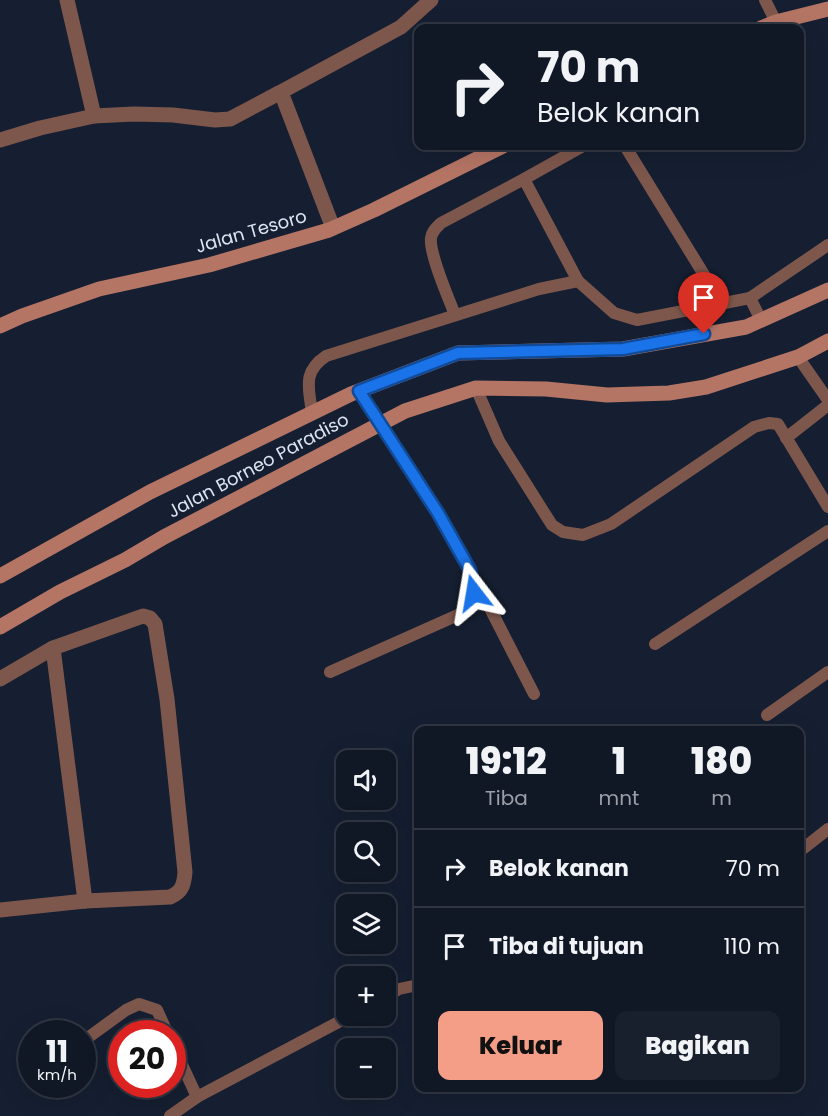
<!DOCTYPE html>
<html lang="id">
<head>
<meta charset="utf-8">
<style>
  :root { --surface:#101725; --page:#19202d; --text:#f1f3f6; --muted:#9c9fa7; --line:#303642; --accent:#f49e88 }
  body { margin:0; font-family:Poppins,sans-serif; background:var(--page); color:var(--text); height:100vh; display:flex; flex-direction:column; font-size:22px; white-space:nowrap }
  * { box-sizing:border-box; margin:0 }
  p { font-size:20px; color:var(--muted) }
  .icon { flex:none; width:33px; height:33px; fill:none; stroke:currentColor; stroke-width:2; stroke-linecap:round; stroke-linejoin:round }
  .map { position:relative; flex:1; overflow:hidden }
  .panel { position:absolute; left:414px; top:726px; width:390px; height:366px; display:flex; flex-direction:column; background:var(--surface); border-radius:12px; box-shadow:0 6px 24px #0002,0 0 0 2px var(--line) }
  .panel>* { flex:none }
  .hud { position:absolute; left:414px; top:24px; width:390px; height:126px; border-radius:12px; box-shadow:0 6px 24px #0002,0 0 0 2px var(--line); background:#101725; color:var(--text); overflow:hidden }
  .tools { position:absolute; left:336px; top:750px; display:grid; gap:12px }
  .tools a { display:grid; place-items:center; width:60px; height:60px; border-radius:12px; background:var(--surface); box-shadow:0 6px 24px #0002,0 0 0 2px var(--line); font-size:30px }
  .speed { position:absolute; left:18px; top:1020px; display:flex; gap:12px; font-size:30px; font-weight:700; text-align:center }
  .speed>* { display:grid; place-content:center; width:78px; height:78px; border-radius:50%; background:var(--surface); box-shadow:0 6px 24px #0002,0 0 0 2px var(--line); line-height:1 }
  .speed small { font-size:15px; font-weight:400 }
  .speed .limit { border:9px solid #d22; background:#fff; color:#111 }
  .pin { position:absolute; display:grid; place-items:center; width:51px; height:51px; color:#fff; margin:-62px -26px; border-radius:50% 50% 50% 0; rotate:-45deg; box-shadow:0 0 6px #0007 }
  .pin .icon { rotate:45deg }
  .me { position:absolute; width:66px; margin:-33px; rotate:346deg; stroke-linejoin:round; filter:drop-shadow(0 0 4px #0008) }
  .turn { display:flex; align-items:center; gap:21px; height:126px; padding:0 24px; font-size:27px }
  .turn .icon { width:78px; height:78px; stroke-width:2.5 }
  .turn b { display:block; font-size:42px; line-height:51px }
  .eta { display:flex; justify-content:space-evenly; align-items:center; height:102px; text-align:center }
  .eta b { font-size:36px; font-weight:800; line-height:42px }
  .action { display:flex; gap:12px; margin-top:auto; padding:12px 24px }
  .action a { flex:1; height:69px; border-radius:12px; background:var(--accent); color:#111; font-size:24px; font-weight:800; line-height:69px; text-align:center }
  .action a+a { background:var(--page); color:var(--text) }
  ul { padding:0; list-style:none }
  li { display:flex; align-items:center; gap:18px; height:78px; padding:0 24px; border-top:2px solid var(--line) }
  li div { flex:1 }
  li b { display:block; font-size:22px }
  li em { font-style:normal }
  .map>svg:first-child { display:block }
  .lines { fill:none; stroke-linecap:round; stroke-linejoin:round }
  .lane { stroke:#7e574c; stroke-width:12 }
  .street { stroke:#7e574c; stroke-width:15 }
  .secondary { stroke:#b57565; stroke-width:15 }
  .route-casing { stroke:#114b97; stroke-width:15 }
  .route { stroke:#1a73e8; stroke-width:10 }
  .labels { text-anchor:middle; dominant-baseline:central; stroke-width:4.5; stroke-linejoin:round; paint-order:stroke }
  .street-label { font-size:18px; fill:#dde4f1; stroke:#151f31 }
</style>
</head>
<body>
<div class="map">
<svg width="828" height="1116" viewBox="0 0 828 1116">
  <rect width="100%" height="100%" fill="#151f31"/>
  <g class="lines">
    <g class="lane">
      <path d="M765 0 776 22"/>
      <path d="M625 146 722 304"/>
      <path d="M578 281 524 179 583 146"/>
      <path d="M455 315C449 299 429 254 431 238 432 231 436 228 441 223L524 179"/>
      <path d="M761 320 750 298 828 245"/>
      <path d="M798 357 828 400"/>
      <path d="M476 388 499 441 545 514 552 525 563 532 583 535 611 524 754 427 769 423 778 424 828 507"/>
      <path d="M312 413C309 388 302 372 326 356L539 289 578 281 614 313 637 320 750 298"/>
      <path d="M786 438 828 405"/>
      <path d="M476 581 534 694"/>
      <path d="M655 644 828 531"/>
      <path d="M330 672 469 610 474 593 470 570 438 513 359 391"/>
      <path d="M767 715 828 672"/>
      <path d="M800 851 828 829"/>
      <path d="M386 997 399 989 418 985"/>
      <path d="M82 1042 126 1010 139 1004 157 1010 168 1034"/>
      <path d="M172 1043 197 1097"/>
      <path d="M170 1116 197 1097 350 1016"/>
    </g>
    <g class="street">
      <path d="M67 0 94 116"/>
      <path d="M279 93 401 27 431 0"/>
      <path d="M0 140 40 128 94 116 134 114 173 115 215 120 230 119 279 93 284 100 333 228"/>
      <path d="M53 648 85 901"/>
      <path d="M0 679 53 648 143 616 150 618 155 624 167 699 185 872C184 885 182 892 170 897L85 901 0 910"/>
    </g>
    <g class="secondary">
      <path d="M761 28 776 22 828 9"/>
      <path d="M0 326 22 316 99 289 209 265 329 230 374 210 503 146"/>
      <path d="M0 576 150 492 351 394 458 353 623 349 746 327 828 290"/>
      <path d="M0 627 60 592 125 560 164 537 405 411 476 388 546 389 607 395 669 393 706 387 798 357 828 341"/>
    </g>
  </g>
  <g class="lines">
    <defs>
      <path id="route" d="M474 593 470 570 438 513 359 391 458 353 623 349 704 334"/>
    </defs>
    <use href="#route" class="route-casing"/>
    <use href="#route" class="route"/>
  </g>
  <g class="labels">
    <g class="street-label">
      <text transform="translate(251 231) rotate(-16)">Jalan Tesoro</text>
      <text transform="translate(258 465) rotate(-28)">Jalan Borneo Paradiso</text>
    </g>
  </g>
</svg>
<div class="tools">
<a><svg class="icon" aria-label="sound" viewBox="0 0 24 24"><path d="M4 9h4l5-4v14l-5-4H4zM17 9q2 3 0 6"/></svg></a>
<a><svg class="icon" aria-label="search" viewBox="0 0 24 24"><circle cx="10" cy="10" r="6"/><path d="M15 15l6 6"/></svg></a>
<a><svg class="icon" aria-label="layers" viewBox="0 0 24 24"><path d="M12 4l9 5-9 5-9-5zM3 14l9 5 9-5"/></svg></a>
<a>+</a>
<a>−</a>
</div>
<div class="speed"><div>11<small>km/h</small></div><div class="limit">20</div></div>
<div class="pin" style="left:704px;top:334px;background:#d93025"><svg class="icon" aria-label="arrive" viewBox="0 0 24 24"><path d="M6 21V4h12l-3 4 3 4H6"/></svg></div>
<svg class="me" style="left:474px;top:593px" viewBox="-20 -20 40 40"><path d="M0-17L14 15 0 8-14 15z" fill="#1a73e8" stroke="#fff" stroke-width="4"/></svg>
<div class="hud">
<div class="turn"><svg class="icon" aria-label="right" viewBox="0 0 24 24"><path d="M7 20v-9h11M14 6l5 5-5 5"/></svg><div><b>70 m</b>Belok kanan</div></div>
</div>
<section class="panel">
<div class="eta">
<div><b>19:12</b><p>Tiba</p></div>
<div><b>1</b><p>mnt</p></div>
<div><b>180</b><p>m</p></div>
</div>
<ul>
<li><svg class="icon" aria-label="right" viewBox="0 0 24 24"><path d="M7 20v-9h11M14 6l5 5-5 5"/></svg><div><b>Belok kanan</b></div><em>70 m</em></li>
<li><svg class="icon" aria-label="arrive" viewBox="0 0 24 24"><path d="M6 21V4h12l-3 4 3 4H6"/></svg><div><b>Tiba di tujuan</b></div><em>110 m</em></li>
</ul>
<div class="action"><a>Keluar</a><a>Bagikan</a></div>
</section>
</div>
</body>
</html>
